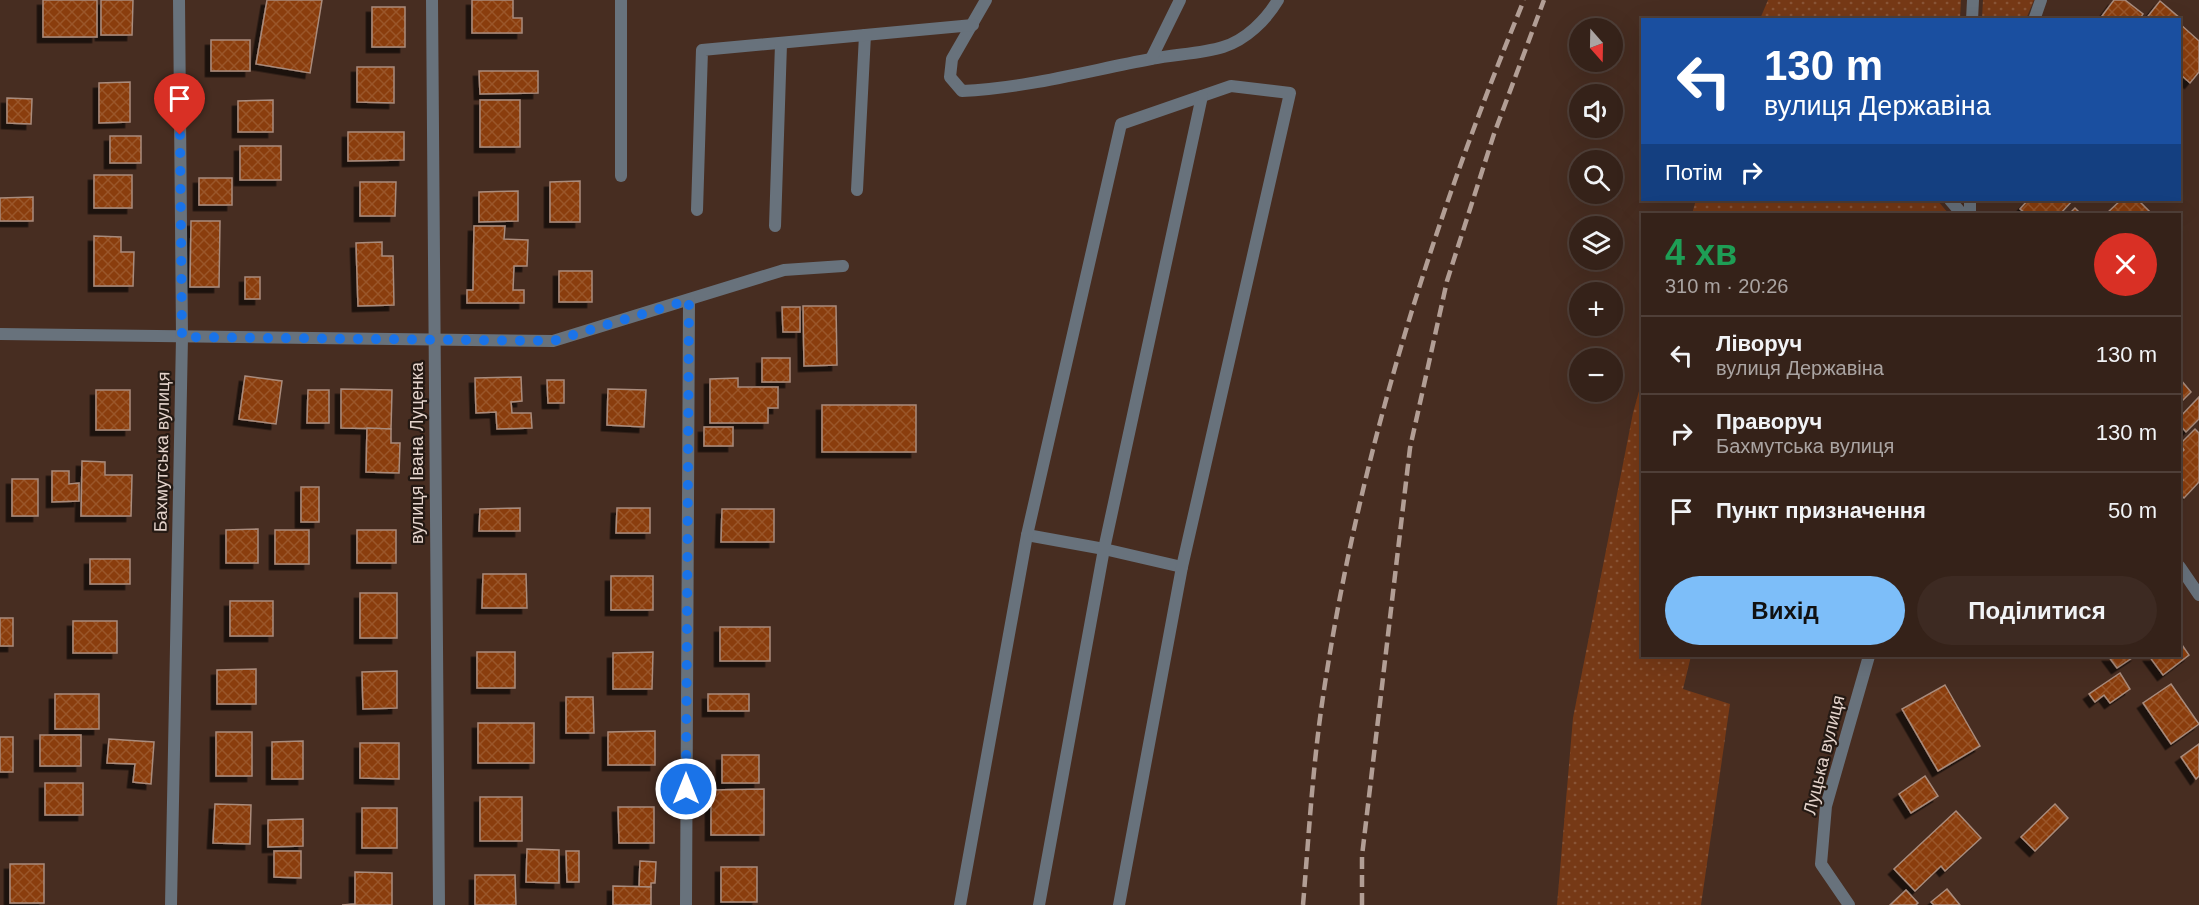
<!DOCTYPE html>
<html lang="uk">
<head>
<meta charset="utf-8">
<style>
  :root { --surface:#352219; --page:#3d2a22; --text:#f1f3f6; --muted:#aaa4a2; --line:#4f3f38; --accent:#7dbef9 }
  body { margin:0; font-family:Arial,sans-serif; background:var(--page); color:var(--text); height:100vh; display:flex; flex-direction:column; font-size:22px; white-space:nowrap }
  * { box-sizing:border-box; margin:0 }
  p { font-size:20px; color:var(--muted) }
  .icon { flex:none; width:33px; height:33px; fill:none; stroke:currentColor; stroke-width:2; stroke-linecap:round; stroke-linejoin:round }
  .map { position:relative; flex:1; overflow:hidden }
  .side { position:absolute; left:1641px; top:213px; width:540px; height:444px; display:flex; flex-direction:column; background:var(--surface); border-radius:0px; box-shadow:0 6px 24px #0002,0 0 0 2px var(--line) }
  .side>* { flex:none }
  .top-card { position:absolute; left:1641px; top:18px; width:540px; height:183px; border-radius:0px; box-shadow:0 6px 24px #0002,0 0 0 2px var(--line); background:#1a4fa0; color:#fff; overflow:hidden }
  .needle { width:39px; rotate:160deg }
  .controls { position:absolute; left:1569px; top:18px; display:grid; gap:12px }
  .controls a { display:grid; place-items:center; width:54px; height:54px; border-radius:50%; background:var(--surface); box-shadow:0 6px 24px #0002,0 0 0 2px var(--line); font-size:30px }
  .pin { position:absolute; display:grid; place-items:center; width:51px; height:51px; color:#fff; margin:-62px -26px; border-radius:50% 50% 50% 0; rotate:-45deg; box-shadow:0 0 6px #0007 }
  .pin .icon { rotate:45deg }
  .me { position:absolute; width:66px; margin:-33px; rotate:0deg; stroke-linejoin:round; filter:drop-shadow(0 0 4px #0008) }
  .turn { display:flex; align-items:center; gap:21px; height:126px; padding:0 24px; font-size:27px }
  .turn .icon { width:78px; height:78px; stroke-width:2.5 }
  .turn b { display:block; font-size:42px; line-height:51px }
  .then { display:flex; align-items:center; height:57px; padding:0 24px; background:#0003; gap:12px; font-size:22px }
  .round { display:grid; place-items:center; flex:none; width:63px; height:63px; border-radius:32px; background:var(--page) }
  .head { display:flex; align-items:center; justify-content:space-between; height:102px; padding:0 24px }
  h1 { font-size:36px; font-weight:700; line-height:45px; color:#1e9e55 }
  .action { display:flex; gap:12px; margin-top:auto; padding:12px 24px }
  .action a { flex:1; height:69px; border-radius:36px; background:var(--accent); color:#111; font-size:24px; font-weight:700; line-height:69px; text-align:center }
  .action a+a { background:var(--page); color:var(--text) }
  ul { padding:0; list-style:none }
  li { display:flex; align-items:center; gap:18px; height:78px; padding:0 24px; border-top:2px solid var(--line) }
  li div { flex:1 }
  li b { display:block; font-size:22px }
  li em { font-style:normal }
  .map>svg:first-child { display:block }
  .green { fill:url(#green-dots) }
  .building { fill:url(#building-cross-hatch); stroke:#a98b7c; stroke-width:1.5; filter:url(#shadow) }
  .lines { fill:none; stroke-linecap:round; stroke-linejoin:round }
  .service { stroke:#68727c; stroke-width:12 }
  .minor { stroke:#68727c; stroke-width:12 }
  .rail { stroke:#b29e95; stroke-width:4.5; stroke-dasharray:12 6; stroke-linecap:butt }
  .route { stroke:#1a73e8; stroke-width:10; stroke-dasharray:0 18 }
  .labels { text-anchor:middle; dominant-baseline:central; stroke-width:4.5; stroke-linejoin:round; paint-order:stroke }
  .street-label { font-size:18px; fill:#e4d3cb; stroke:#241913 }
</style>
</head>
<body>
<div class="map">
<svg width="2199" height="905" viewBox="0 0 2199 905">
  <defs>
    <pattern id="green-dots" width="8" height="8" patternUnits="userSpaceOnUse" patternTransform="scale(1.5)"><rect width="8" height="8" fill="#763916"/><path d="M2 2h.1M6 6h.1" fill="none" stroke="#895537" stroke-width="1.8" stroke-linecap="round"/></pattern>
    <pattern id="building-cross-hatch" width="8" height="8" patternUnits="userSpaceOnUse" patternTransform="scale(1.5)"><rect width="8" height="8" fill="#8a3c08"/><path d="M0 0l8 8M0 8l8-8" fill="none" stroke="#9a572b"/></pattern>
    <filter id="shadow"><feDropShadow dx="-5.5" dy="5.5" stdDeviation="0" flood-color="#0009"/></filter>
  </defs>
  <rect width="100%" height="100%" fill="#472d21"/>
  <g class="green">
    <path d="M1768 0H1961L1960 19H1760Z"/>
    <path d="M1983 0H2034L2026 19H1982Z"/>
    <path d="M1696 200H1937L1949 214H1692Z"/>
    <path d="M1642 380V656H1691L1683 689 1730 704 1701 905H1557L1573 718 1633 413Z"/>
  </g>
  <g class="building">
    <rect x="43" y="0" width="54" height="37"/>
    <path d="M101 0H133L132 35H101Z"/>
    <path d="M267 0H322L310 73 256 64Z"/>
    <path d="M472 0H513V18H522V33H472Z"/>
    <path d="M2114 0H2125L2143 14 2139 20H2099Z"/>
    <path d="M2160 1 2181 19 2180 21 2145 20Z"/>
    <rect x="372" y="7" width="33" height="40"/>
    <path d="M2180 24 2199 41V72L2190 83 2180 74Z"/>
    <rect x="211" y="40" width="39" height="31"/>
    <path d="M357 67H394V103L357 102Z"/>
    <path d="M479 71H538V93L480 94Z"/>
    <path d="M130 82V122L99 123V83Z"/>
    <path d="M7 98 32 99 31 124 7 123Z"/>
    <path d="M273 100V132H238V101Z"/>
    <rect x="480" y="100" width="40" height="47"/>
    <path d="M348 132H404V160L348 161Z"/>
    <rect x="110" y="136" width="31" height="27"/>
    <rect x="240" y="146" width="41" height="34"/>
    <rect x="94" y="175" width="38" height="33"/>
    <rect x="199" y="178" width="33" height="27"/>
    <path d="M580 181V222H550V182Z"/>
    <path d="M360 182H396L395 216H360Z"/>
    <path d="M518 191V221L479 222V192Z"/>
    <path d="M33 197V221H0V198Z"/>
    <path d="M2028 200H2073L2060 214H2026L2020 209Z"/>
    <path d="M2121 200H2138L2150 212 2147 214H2106Z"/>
    <path d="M2075 208 2081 214H2069Z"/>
    <path d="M191 221H220L219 287H190Z"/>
    <path d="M474 226H505L504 239 528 240 527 266H514L513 290H524V303H467V290H473Z"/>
    <path d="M94 236 121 237V252H134L133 286H94Z"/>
    <path d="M382 242V256H393L394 305 358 306 356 243Z"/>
    <rect x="559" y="271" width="33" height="31"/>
    <rect x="245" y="277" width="15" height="22"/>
    <path d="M803 306H836L837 365 804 366Z"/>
    <path d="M782 307H800V332H783Z"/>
    <rect x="762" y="358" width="28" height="24"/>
    <path d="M245 376 282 381 276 424 239 419Z"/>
    <path d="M521 377 522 401 511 402 512 413H531L532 428 497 429 496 412 476 413 475 378Z"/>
    <path d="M738 378V387H778V408H768V423H710V379Z"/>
    <path d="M2180 379 2191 392 2180 403Z"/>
    <path d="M547 380H564V403H548Z"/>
    <path d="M341 389 392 390 391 429 341 428Z"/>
    <path d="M608 389 646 390 644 427 607 425Z"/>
    <rect x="96" y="390" width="34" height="40"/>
    <path d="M308 390H329V423H307Z"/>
    <path d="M2199 397V419L2186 432 2180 425V417Z"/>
    <rect x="822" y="405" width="94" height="47"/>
    <rect x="704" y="427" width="29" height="19"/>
    <path d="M367 428 391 429V443H400L399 473 366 472Z"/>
    <path d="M2195 429 2199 433V482L2184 498 2180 494V484L2183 480 2180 477V454L2184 450 2180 444Z"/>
    <path d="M82 461 105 462V475H132L131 516H81Z"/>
    <path d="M52 471H69V484L79 483V501L52 502Z"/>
    <rect x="12" y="479" width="26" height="37"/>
    <rect x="301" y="487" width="18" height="35"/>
    <path d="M520 508V531H479L480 509Z"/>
    <path d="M617 508H650V533H616Z"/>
    <path d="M722 509H774V542H721Z"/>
    <path d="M258 529V563H226V530Z"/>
    <rect x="275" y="530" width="34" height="34"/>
    <rect x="357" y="530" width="39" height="33"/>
    <rect x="90" y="559" width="40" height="25"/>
    <path d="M483 574H526L527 608H482Z"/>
    <rect x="611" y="576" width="42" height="34"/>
    <rect x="360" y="593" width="37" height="45"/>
    <rect x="230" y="601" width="43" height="35"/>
    <rect x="0" y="618" width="13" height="28"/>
    <rect x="73" y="621" width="44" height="32"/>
    <rect x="720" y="627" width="50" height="34"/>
    <path d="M2180 642 2189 655 2163 675 2149 656H2180Z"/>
    <rect x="477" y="652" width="38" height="36"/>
    <path d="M653 652 652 689H613V653Z"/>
    <path d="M2108 656H2135L2117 668Z"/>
    <path d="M256 669V704H217V670Z"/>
    <path d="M397 671V708L363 709 362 672Z"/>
    <path d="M2120 673 2130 689 2110 703 2104 695 2095 702 2089 694Z"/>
    <path d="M2171 684 2199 724 2171 744 2143 703Z"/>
    <path d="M1945 685 1980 746 1938 771 1902 709Z"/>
    <rect x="55" y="694" width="44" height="35"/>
    <rect x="708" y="694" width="41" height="17"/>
    <path d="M566 697H593L594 733H566Z"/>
    <rect x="478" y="723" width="56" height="40"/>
    <path d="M655 731V765H608V732Z"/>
    <rect x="216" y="732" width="36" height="44"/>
    <rect x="40" y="735" width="41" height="31"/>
    <rect x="0" y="737" width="13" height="35"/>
    <path d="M109 739 154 742 151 784 133 782 135 764 107 763Z"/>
    <path d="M303 741V779H272V742Z"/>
    <path d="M360 743H399V779L360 778Z"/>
    <path d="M2199 744V776L2196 779 2181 757Z"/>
    <rect x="722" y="755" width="37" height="28"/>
    <path d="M1925 776 1938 796 1911 813 1899 794Z"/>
    <rect x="45" y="783" width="38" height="32"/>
    <path d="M764 789V835H711V790Z"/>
    <rect x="480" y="797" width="42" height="44"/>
    <path d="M215 804 251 805 250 844 213 843Z"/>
    <path d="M2055 804 2068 818 2035 851 2021 837Z"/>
    <path d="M618 807H654V843H619Z"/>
    <rect x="362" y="808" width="35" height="40"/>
    <path d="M1956 811 1981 838 1945 871 1941 866 1915 891 1894 869Z"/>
    <path d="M303 819V846L268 847V820Z"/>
    <path d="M527 849 559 850V883L526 882Z"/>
    <path d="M274 851H301V878L274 877Z"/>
    <path d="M566 851H579V882H567Z"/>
    <path d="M640 861 656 862 655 883H651V887H639Z"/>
    <rect x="10" y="864" width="34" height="39"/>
    <rect x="721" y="867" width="36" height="35"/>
    <path d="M355 872 392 873V905H342L355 904Z"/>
    <path d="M475 875H515L516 905H475Z"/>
    <path d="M613 886 651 887V905H613Z"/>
    <path d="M1947 889 1960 905H1934L1931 902Z"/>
    <path d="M1906 890 1918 903 1916 905H1890Z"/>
  </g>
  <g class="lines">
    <g class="service">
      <path d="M986 0 952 59 950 77 962 91C1027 88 1087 71 1151 59 1174 54 1201 54 1223 47 1246 40 1266 20 1278 0"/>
      <path d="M1151 59 1180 0"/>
      <path d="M621 176V0"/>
      <path d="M857 190 865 35"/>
      <path d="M1950 200 1962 214"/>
      <path d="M697 210 702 50 973 25"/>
      <path d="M775 226 781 44"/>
      <path d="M1027 535 1104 549 1182 567"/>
      <path d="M960 905 1027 535 1121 124 1231 86 1290 93 1182 567 1119 905"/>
      <path d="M1039 905 1104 549 1202 96"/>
    </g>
    <g class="minor">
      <path d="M432 0 439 905"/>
      <path d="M1972 20 1973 0"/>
      <path d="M2034 20 2041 0"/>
      <path d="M1970 214V200"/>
      <path d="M0 334 553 341 784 270 843 266"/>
      <path d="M2180 567 2199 595"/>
      <path d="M171 905 182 337 179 0"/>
      <path d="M686 905 689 300"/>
      <path d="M1849 905 1821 864 1826 806 1869 656"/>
    </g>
    <g class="rail">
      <path d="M1303 905C1309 833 1313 761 1324 690 1360 452 1433 222 1524 0"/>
      <path d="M1362 905V856L1410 448 1447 281 1494 134 1544 0"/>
    </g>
  </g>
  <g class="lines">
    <path class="route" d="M180 135 182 337 553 341 689 300 686 789"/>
  </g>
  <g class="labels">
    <g class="street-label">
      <text transform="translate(162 452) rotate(-89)">Бахмутська вулиця</text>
      <text transform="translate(417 453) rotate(-90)">вулиця Івана Луценка</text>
      <text transform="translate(1824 755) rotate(-76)">Луцька вулиця</text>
    </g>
  </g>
</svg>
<div class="controls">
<a><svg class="needle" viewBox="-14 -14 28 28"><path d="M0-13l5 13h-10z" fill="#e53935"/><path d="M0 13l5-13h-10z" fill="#aaa4a2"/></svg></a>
<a><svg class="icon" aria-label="sound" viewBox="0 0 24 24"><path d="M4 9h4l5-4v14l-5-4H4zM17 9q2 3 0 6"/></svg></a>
<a><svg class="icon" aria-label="search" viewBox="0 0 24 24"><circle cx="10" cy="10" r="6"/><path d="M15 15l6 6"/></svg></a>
<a><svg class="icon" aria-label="layers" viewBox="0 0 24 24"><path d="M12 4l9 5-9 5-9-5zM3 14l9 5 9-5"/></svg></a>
<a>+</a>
<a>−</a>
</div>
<div class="pin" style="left:180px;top:135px;background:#d93025"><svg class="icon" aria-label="arrive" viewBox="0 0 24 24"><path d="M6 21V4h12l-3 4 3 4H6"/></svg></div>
<svg class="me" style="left:686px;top:789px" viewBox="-20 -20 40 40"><circle r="17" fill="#1a73e8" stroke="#fff" stroke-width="3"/><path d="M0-11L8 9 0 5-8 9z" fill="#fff"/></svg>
<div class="top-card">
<div class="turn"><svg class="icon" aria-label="left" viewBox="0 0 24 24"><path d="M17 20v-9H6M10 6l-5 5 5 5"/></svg><div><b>130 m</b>вулиця Державіна</div></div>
<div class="then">Потім<svg class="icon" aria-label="right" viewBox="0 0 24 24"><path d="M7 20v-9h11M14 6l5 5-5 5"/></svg></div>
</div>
<section class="side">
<div class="head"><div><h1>4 хв</h1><p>310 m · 20:26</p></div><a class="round" style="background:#d93025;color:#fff"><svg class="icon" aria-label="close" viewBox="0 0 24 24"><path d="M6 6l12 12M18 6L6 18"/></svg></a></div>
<ul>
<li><svg class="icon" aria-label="left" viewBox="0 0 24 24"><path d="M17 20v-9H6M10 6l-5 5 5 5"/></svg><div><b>Ліворуч</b><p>вулиця Державіна</p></div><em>130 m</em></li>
<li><svg class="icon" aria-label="right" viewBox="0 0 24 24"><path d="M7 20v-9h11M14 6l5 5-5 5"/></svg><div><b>Праворуч</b><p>Бахмутська вулиця</p></div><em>130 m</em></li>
<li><svg class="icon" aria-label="arrive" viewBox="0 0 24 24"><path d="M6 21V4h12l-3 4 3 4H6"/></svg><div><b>Пункт призначення</b></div><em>50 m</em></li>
</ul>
<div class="action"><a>Вихід</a><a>Поділитися</a></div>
</section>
</div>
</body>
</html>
